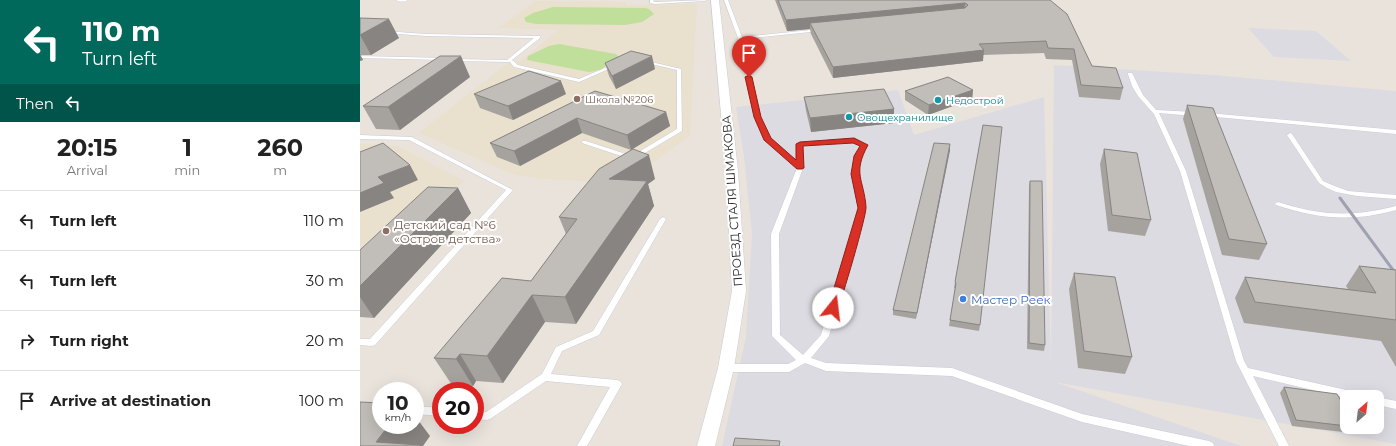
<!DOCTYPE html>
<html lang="en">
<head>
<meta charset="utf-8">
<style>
  :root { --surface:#fff; --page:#f2f2f2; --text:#222; --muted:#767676; --line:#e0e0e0 }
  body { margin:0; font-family:Montserrat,sans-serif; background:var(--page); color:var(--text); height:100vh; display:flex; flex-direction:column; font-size:15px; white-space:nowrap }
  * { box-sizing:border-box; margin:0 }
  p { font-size:13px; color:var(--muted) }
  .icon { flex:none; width:22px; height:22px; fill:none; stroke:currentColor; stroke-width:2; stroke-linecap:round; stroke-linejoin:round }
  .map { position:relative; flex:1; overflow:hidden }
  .sheet { display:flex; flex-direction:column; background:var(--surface); width:360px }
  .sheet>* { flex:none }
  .top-card { background:#00695c; color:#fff; overflow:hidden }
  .needle { width:26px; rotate:28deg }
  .controls { position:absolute; left:980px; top:390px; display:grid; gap:8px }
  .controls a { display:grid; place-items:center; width:44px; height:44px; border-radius:8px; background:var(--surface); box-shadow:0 4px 16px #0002; font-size:20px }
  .speed { position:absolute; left:12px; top:382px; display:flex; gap:8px; font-size:20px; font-weight:700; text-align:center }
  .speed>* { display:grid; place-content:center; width:52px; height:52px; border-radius:50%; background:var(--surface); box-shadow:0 4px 16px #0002; line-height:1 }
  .speed small { font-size:10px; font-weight:400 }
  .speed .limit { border:6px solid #d22; background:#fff; color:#111 }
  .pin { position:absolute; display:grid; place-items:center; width:34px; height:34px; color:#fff; margin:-41px -17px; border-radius:50% 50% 50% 0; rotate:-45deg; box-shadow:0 0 4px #0007 }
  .pin .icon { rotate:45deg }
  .me { position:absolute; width:44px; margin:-22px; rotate:16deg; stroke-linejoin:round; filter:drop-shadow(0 0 3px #0008) }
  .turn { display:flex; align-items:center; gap:14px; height:84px; padding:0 16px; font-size:18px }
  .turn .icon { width:52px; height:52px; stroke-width:2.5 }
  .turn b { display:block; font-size:28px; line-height:34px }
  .then { display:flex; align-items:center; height:38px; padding:0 16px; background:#0003; gap:8px; font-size:15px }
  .eta { display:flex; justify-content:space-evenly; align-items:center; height:68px; text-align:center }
  .eta b { font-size:24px; font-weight:700; line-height:28px }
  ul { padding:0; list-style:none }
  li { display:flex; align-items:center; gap:12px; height:60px; padding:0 16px; border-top:1px solid var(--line) }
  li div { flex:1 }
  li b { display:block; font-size:15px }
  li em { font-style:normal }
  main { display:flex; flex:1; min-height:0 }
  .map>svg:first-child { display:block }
  .industrial { fill:#dddbe2; fill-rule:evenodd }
  .education { fill:#e9e0cd }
  .pitch { fill:#c0df9b }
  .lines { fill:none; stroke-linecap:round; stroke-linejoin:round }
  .service-casing { stroke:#caccd8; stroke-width:1 }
  .minor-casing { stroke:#caccd8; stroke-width:1 }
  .service { fill:#fff; fill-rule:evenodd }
  .minor { fill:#fff; fill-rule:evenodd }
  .rail { stroke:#9fa1b0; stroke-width:3 }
  .wall { fill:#a6a39e }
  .shaded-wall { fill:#878481 }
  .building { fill:#c1bdb8; stroke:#878481 }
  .route { fill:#d93025; stroke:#8d1f18 }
  .education-dot { fill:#8d6e63; stroke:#fff; stroke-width:1.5 }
  .culture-dot { fill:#0f9aa8; stroke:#fff; stroke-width:1.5 }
  .shop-dot { fill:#3f7fe0; stroke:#fff; stroke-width:1.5 }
  .labels { text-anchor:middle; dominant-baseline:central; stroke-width:4; stroke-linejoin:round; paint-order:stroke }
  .far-education-label { font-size:10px; fill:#785e54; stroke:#fff; text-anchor:start }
  .far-culture-label { font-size:10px; fill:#0d838f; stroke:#fff; text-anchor:start }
  .street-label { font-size:12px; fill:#282828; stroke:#fff }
  .education-label { font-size:12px; fill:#785e54; stroke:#fff; text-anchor:start }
  .shop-label { font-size:12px; fill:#366cbe; stroke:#fff; text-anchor:start }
</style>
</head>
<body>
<main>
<section class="sheet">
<div class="top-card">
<div class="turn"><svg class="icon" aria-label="left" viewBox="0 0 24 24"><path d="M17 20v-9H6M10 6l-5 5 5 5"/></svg><div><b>110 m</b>Turn left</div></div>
<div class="then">Then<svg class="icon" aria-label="left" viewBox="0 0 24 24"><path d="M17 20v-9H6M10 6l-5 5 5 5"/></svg></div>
</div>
<div class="eta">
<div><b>20:15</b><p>Arrival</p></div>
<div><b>1</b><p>min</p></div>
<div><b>260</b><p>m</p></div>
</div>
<ul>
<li><svg class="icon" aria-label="left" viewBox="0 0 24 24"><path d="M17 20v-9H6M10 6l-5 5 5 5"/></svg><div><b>Turn left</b></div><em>110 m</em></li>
<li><svg class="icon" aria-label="left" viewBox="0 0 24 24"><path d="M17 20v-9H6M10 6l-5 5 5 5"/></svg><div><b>Turn left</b></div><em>30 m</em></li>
<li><svg class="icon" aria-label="right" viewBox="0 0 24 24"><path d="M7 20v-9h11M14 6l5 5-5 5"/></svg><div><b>Turn right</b></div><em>20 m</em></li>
<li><svg class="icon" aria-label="arrive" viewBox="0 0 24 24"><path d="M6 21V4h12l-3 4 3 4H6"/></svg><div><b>Arrive at destination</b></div><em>100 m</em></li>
</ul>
</section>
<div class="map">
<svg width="1036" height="446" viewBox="0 0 1036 446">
  <rect width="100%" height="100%" fill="#e9e3dc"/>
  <g class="industrial">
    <path d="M888 28 956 31 991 61 914 57Z"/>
    <path d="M694 65 853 75 1036 91V444L695 382 881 446H362L386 337 392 234 384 157 376 107 538 90 554 135 684 97 691 364ZM987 397H1017V427H987Z"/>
  </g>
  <g class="education">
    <path d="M175 1 266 2 267 5 337 4 330 136 263 184 176 178 155 175 59 133 145 65 162 60 198 30 139 28Z"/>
    <path d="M0 144 38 146 104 181 0 282Z"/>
  </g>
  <g class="pitch">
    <path d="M193 7 285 8 289 9 294 14 282 22 265 25 176 24 166 22 164 18 173 13Z"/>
    <path d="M199 44 256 54 259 57 240 70 229 72 167 60 168 56 189 46Z"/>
  </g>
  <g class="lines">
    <defs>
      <g id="service">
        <path d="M36 0H48C45 2 39 2 36 0Z"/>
        <path d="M290 0H294L293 1 295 2 347 0 345 1 295 4 290 3Z"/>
        <path d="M364 0H368L382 37 460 29 462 30 460 31 382 39 400 117 410 139 437 162V144L440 142 494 139 507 145 501 156 498 174 505 208 469 336 451 358 466 363 592 368 722 414 849 441 853 443 854 446H829L722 422 592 376 466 371 445 363 429 372H366L363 371 361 368 363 365 366 364H428L436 360 412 336 411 234 437 168 406 141 394 117 378 38ZM493 143 501 146 495 156 492 174 499 208 461 335 443 355 420 335 419 234 443 168V146Z"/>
        <path d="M24 31 66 34 180 36V38L152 60 158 65 219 79 254 64 258 65 219 82 154 67 150 62 94 61 92 60 94 59 147 60 174 38 66 36 26 33 24 32Z"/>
        <path d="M0 56 84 58 86 59 84 60 0 58Z"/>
        <path d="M283 60 321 69 322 131 273 160 222 143V141H226L272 156 317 129V70L283 62Z"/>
        <path d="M768 73H772L783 95 796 110 834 112 837 114 834 116 799 113 826 171 884 361 888 368 1000 393 1003 394 1005 397H987V398L893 376 929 446H919L876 361 820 171 794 114 778 96 772 86 768 74Z"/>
        <path d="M848 113 1036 130V134L846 116V114Z"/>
        <path d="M930 133 932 134 963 181 972 185 988 191 1036 195V199L997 196 976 192 967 188 959 183 927 135Z"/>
        <path d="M0 135 52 137 153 190 15 345 12 346 0 345V339H10L146 190 49 140 0 139Z"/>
        <path d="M918 202C928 205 938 208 948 210 979 216 1005 214 1036 206V210C994 222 957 219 916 205L915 204 916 203Z"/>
        <path d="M303 217 306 219 239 335 202 351 191 374 257 380 260 381 262 384 227 446H217L250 387 186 381 130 419 127 420 115 419V411L126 412 182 374 196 347 233 331 300 219Z"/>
        <path d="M1017 397 1036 401V409L1017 405Z"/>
        <path d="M55 406 81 408V416L55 414Z"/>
      </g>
      <path id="minor" d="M351 0H359L378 171 386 291 374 368 355 446H337L358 368 372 291 366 171Z"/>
    </defs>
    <use href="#service" class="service-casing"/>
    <use href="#minor" class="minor-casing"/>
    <use href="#service" class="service"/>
    <use href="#minor" class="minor"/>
    <path class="rail" d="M980 198 1036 274"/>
  </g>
  <g class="wall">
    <path d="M415 0H690L732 66 763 88 760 100 719 97 712 60 686 59 684 53 623 55V61L473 78 451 34 450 29 427 31Z"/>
    <path d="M0 18 39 38 11 55H0L3 60 0 61Z"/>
    <path d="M245 63 295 69 256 89 249 76Z"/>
    <path d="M110 77 40 130 16 129 3 106Z"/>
    <path d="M613 90 612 99 568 115 545 100V91Z"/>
    <path d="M235 91 306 112 310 126 271 150 222 133 160 166 137 157 130 143Z"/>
    <path d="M114 94H206L153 120 120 108Z"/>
    <path d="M444 97 534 109V123L451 132 446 111Z"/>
    <path d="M827 105 907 244 899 260 862 255 823 119Z"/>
    <path d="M623 125 620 325 619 331 589 326 595 288H594L595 282Z"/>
    <path d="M590 144V150L556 319 533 315V310Z"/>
    <path d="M744 149 791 220 785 236 748 231 740 164Z"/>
    <path d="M295 179 288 184 294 206 216 324 185 322 143 383 116 381 113 386 92 385 74 358 171 281 206 234 199 217Z"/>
    <path d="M670 181 685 345 684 351 667 349 669 187Z"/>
    <path d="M98 188 111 213 14 318 0 317V250Z"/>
    <path d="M999 266 1036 270V367L1021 341 884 323 875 298 885 277 988 289 986 286Z"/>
    <path d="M714 273 772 357 765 374 718 368 709 289Z"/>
    <path d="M924 387 987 411V427H996L991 433 932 426 920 393Z"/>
  </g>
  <g class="shaded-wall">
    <path d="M605 3 604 14 450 23V29L427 31 426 20Z"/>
    <path d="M29 19 39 38 11 55 0 35Z"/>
    <path d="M624 50 623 61 473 78V67Z"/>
    <path d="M0 54 3 60 0 61Z"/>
    <path d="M101 56 110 77 40 130 28 107Z"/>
    <path d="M292 56 295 69 256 89 252 76Z"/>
    <path d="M201 81 206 94 153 120 148 106Z"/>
    <path d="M613 90 612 99 568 115 569 105Z"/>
    <path d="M534 109V123L451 132 450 118Z"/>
    <path d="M306 112 310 126 271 150 267 135Z"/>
    <path d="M217 118 222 133 160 166 154 151Z"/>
    <path d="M590 144V150L556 319 557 313Z"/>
    <path d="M289 155 295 179 288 184 294 206 216 324 205 297 249 179Z"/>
    <path d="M50 165 58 180 30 192 34 198 0 212V193L18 177Z"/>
    <path d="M98 188 111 213 14 318 0 297V286Z"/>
    <path d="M172 295 185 322 143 383 127 356Z"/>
    <path d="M100 354 116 381 113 386 96 359Z"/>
    <path d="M55 416 70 436 63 446H19L16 442 29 425H55Z"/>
  </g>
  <g class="building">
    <path d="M418 0H690L707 14 732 66 756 68 763 88 721 85 714 49 688 48 686 41 619 44 624 50 473 67 450 23 605 8 608 5 605 3 426 20Z"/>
    <path d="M0 18 29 19 0 35Z"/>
    <path d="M271 51 292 56 252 76 245 63Z"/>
    <path d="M80 56H101L28 107 3 106Z"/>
    <path d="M169 71 201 81 148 106 114 94Z"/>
    <path d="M588 77 613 90 569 105 545 91Z"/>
    <path d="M524 89 534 109 450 118 444 97Z"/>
    <path d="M235 91 306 112 267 135 217 118 154 151 130 143Z"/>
    <path d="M827 105 853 108 907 244 869 239Z"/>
    <path d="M623 125 642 127 620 325 590 320 596 283 595 282Z"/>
    <path d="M23 143 50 165 18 177 24 183 0 193V152Z"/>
    <path d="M574 143 590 144 557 313 533 310Z"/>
    <path d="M273 149 289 155 249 179 287 181 205 297 172 295 127 356 100 354 96 359 74 358 142 278 171 281 217 219 199 217 239 169Z"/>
    <path d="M744 149 777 153 791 220 752 215Z"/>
    <path d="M670 181H682L685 345 669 343Z"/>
    <path d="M68 187 98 188 0 286V250Z"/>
    <path d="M999 266 1036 270V320L895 302 885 277 1016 293Z"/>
    <path d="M714 273 755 277 772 357 724 351Z"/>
    <path d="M924 387 977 394 987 411V426L936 420Z"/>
    <path d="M0 402 21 403V425H29L16 442 60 445 59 446H0Z"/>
    <path d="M375 438 420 441 419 446H373Z"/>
  </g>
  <path class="route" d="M389 75 392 77 401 117 411 138 436 160V144L440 142 494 138 508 145C492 174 504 179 506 207 507 214 481 303 477 310H470L468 308 498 208 491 174 494 156 500 146 493 143 443 146 444 168 442 169H437L404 140 394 117 385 77Z"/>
  <g class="education-dot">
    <circle cx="217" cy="99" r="4"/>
    <circle cx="26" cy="231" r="4"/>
  </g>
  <g class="culture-dot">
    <circle cx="578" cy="100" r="4"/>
    <circle cx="489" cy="117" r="4"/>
  </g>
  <circle class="shop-dot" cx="603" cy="299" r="4"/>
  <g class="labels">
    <g class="far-education-label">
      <text x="225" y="99">Школа №206</text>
    </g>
    <g class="far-culture-label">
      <text x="586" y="100">Недострой</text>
      <text x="497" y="117">Овощехранилище</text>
    </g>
    <g class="street-label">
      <text transform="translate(372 201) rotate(-94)">ПРОЕЗД СТАЛЯ ШМАКОВА</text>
    </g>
    <g class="education-label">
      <text x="34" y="224">Детский сад №6<tspan x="34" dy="14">«Остров детства»</tspan></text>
    </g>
    <g class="shop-label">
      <text x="611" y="299">Мастер Реек</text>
    </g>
  </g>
</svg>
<div class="controls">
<a><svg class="needle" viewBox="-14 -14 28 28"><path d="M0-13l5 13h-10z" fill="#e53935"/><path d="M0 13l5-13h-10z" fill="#767676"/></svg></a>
</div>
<div class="speed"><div>10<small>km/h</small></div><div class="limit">20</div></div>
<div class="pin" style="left:389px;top:77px;background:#d93025"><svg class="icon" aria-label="arrive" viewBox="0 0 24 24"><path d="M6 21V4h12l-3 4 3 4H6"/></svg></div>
<svg class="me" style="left:473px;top:308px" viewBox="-20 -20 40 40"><circle r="19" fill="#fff"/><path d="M0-13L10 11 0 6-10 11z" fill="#d93025"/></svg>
</div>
</main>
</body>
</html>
